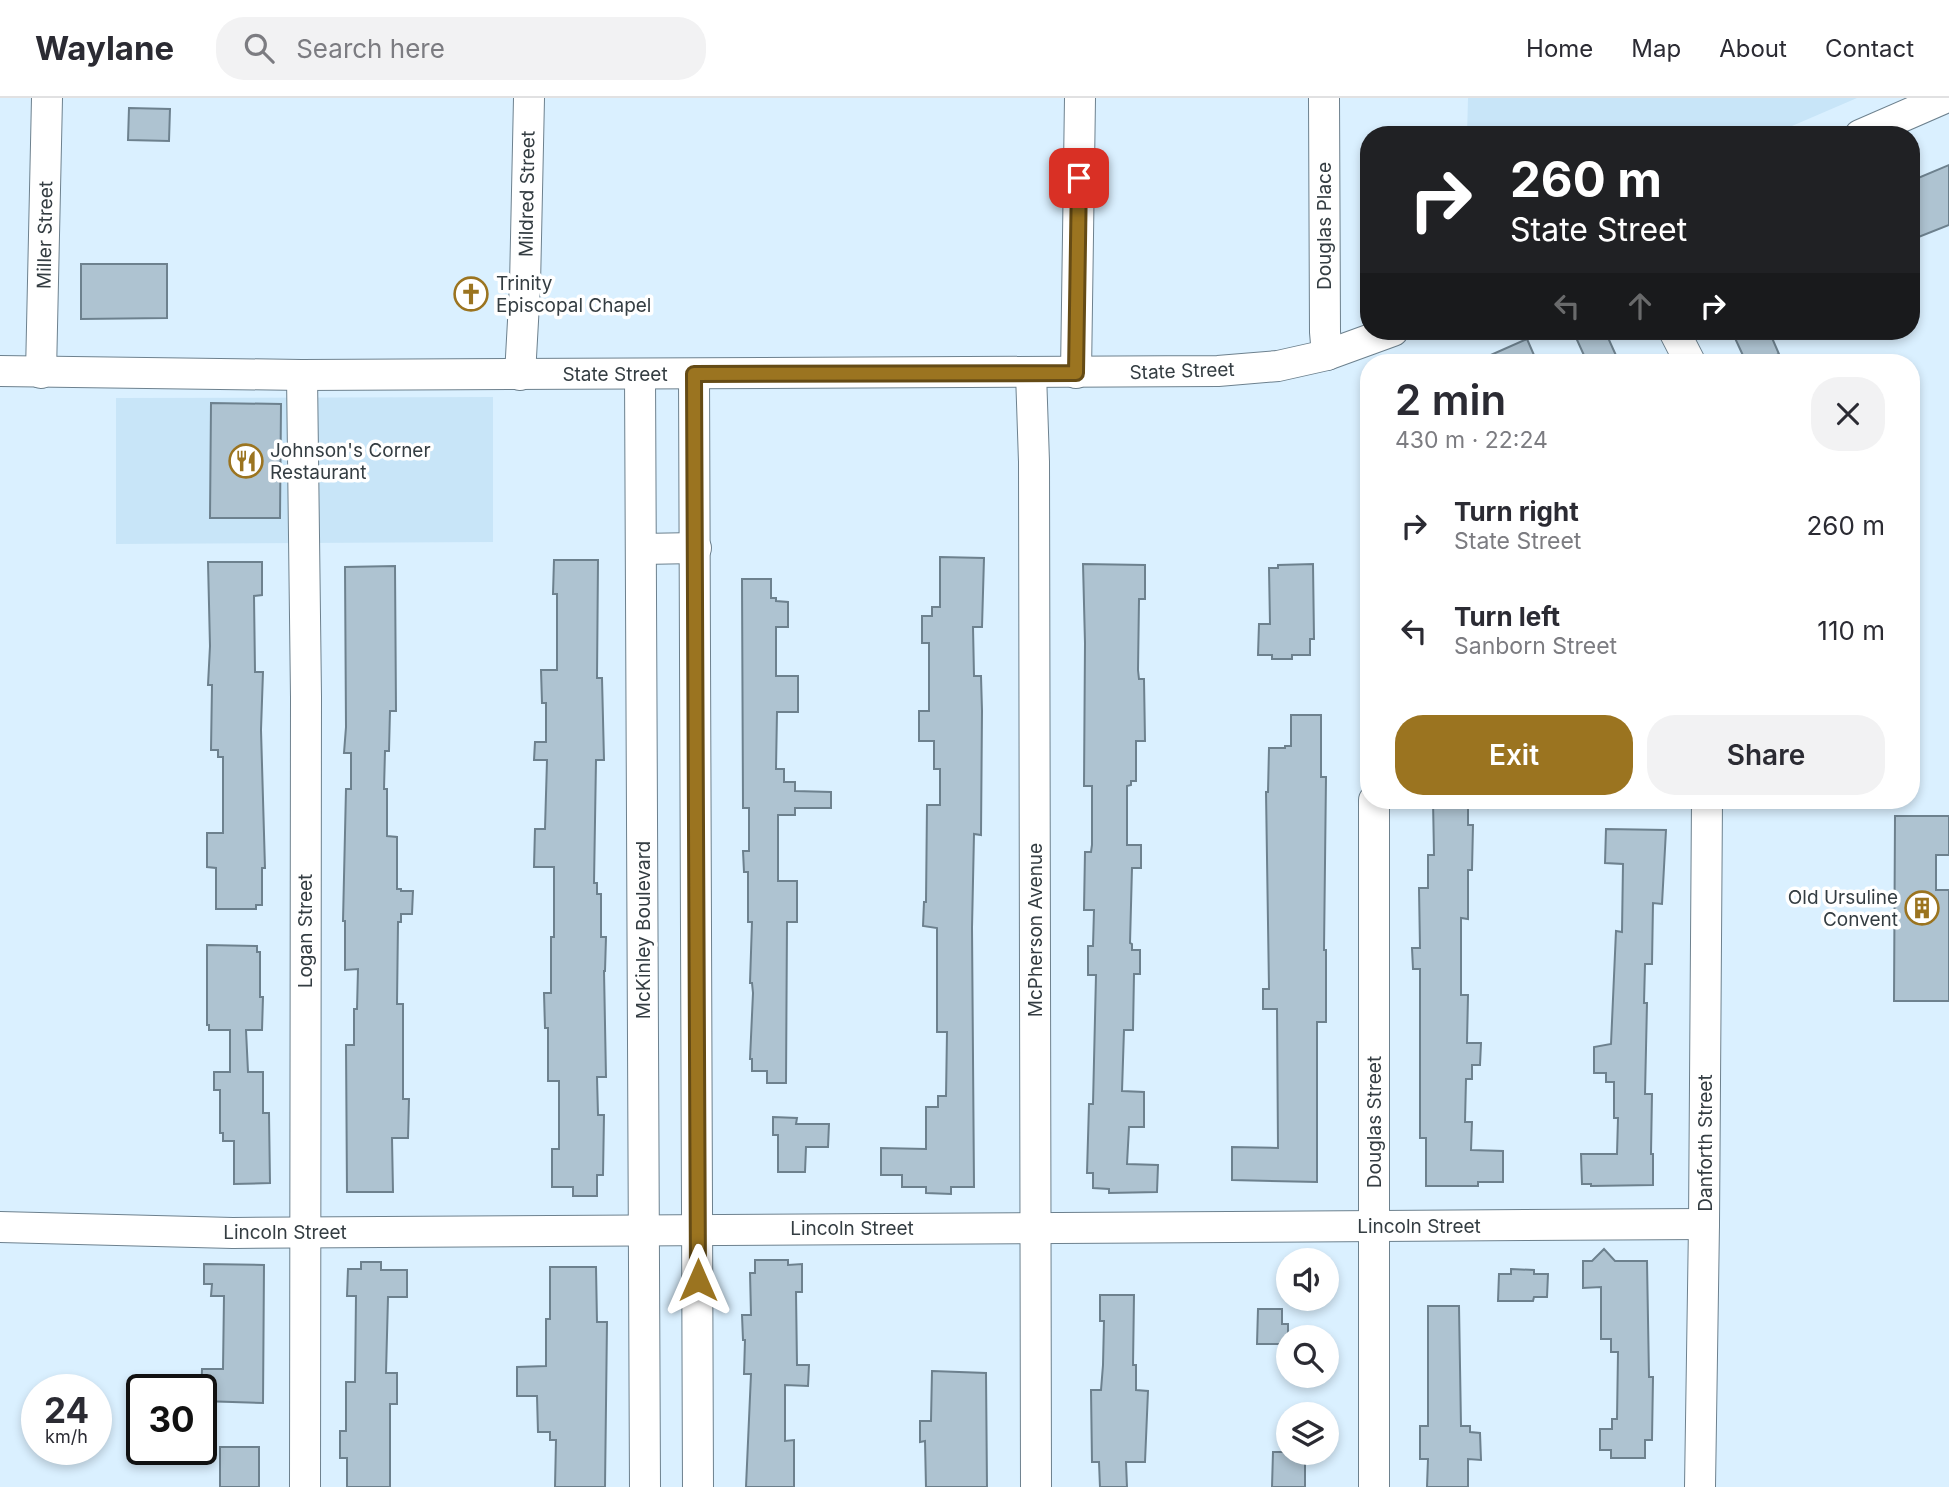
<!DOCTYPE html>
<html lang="en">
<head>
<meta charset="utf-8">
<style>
  :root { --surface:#fff; --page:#f2f2f3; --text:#2b2b33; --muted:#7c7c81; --line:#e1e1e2; --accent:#9b7420 }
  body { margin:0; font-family:Inter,sans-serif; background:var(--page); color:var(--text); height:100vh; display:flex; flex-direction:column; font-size:26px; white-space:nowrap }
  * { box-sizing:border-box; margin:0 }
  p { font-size:23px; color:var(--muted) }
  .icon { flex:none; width:38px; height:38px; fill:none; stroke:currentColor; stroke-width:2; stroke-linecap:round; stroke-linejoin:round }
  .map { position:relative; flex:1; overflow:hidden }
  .drawer { position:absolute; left:1360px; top:256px; width:560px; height:455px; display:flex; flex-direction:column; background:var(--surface); border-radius:28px; box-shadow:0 4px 10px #0003 }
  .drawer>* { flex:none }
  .hud { position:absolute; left:1360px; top:28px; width:560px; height:214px; border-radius:28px; box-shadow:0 4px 10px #0003; background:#202124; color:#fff; overflow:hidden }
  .controls { position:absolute; left:1276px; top:1150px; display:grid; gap:14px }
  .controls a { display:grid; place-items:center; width:63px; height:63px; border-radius:50%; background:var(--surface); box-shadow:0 4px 10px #0003; font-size:35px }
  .speed { position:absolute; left:21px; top:1276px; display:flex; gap:14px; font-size:35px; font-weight:700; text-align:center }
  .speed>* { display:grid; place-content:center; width:91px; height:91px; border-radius:50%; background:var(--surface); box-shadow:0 4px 10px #0003; line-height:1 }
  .speed small { font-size:18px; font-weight:400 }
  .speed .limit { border:4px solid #111; border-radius:10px; background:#fff; color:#111 }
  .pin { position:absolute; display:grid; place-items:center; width:60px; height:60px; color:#fff; margin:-30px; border-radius:14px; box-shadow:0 4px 10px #0006 }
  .me { position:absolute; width:77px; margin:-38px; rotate:0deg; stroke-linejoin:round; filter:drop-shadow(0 0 5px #0008) }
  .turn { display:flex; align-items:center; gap:24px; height:147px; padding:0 35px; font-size:32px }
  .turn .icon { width:91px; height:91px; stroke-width:2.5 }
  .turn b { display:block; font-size:49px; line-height:60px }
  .lanes { display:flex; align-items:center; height:66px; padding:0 35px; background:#0003; justify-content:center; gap:35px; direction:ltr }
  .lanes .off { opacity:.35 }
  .round { display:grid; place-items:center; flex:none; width:74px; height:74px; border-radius:28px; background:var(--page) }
  .summary { display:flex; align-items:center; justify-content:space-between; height:119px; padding:0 35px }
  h1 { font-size:42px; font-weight:600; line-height:52px }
  .cta { display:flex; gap:14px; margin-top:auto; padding:14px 35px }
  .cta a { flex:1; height:80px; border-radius:28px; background:var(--accent); color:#fff; font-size:28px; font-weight:600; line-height:80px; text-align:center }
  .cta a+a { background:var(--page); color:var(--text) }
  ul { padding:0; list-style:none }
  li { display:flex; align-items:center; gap:21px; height:105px; padding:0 35px }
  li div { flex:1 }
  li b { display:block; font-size:26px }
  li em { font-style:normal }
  header { display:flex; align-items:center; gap:42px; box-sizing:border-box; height:98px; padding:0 35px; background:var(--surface); border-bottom:2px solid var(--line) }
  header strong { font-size:33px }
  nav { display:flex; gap:38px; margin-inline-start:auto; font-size:24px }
  .search { width:490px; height:63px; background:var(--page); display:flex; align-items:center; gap:18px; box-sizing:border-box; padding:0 24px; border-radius:28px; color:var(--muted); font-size:26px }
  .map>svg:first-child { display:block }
  .built { fill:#c8e5f8 }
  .building { fill:#aec3d1; stroke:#6d818e; stroke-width:2 }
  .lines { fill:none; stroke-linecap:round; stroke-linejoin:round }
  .minor-casing { stroke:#6d818e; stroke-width:32 }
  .minor { stroke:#fff; stroke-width:30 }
  .route-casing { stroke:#654b15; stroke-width:18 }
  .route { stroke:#9b7420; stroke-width:12 }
  .labels { text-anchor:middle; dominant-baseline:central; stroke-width:7; stroke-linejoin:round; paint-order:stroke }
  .street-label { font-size:19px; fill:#343d42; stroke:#fff }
  .poi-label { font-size:19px; fill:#343d42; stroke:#fff; text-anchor:start }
</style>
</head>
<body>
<header>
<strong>Waylane</strong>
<div class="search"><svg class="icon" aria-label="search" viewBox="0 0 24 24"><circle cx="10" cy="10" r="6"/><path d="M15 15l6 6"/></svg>Search here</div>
<nav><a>Home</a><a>Map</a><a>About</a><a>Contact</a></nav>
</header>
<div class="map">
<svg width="1949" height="1389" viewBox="0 0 1949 1389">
  <rect width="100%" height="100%" fill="#daf0ff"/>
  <g class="built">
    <path d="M1468 0H1857L1771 37H1467Z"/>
    <path d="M493 299V444L116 446V300Z"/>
  </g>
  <g class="building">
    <path d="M129 10 170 11 169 43 128 42Z"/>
    <path d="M1949 67V127L1911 142V83Z"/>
    <path d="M81 166H167V220L81 221Z"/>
    <path d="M1573 233H1605L1619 264H1587Z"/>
    <path d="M1747 233H1769L1779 256 1761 264H1746L1734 238Z"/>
    <path d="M1527 241 1537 264H1475Z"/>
    <path d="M211 305 281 306 280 420H210Z"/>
    <path d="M940 459 984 460 982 529H973L974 578H981L982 613 981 737 974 736 972 830 974 1089H951V1096L926 1095V1089H902V1077H881V1050L926 1051V1009H938V998H946L947 934H937V830L923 828 924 804H926L927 707H940V671H934V643H919V613H929V545H922V518H932V509H940Z"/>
    <path d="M554 462H598L597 580H602L604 662H596L594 785H597V796H601V839H606L605 873H604L606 979H597L598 1017H604L603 1077H597V1098H573V1089H552V1051H559V983H548V930H545L544 895H551V839H554V769H534L535 731H545L547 662H534L535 644H546V605H542L541 572H557V496H553Z"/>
    <path d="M208 464H262V497L254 498 255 574H263L261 632 265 770H262V807H256V811H216V770L207 769V735H223V659H218V652H211L212 587H208L210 548Z"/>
    <path d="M1083 466 1145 467V501H1139L1138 572 1139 581H1144L1145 643H1136V683H1131V687L1127 688V747H1141V770H1132L1130 845 1132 846V852H1140V876H1134L1133 932H1124L1122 993 1144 994V1029H1129L1127 1066 1158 1067 1157 1094 1109 1095V1091L1093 1090V1075H1087L1089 1006H1093L1096 877H1088V848H1093L1094 812H1084L1085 754H1091L1092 747V688H1084L1085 545Z"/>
    <path d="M1313 466 1314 541H1310V557H1292V561H1272V557H1258L1259 526H1270L1269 470H1278V467Z"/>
    <path d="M395 468 396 613H390L389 653H385L384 691H387V738L397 739V791H401V793H413L412 816H401V824H398L397 906H403V1001H409L408 1040H392L393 1094H347L346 947H354V911H357L358 871 345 872V823H343L346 691H351V655H344L346 629 345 469Z"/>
    <path d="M742 481H771V500H776V503L788 504V529H776V578H798V614H777L776 671H784V684H795V693L831 694V710H795V717H778V783H797V824H787L786 985H767V973H752V961H750L753 895 752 885H750L752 824H748V774H744L743 753H749V710H743Z"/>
    <path d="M1291 617H1321V679H1326L1324 852H1326V924H1317V1084L1232 1082V1049L1278 1050 1277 911H1263V891H1269L1266 694H1268L1269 650H1285V648H1291Z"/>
    <path d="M1433 702H1468V727H1473L1472 772H1468V821L1461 820V897H1468L1467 945H1481L1480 967H1472V981H1466L1465 1024H1472L1471 1052 1503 1053V1084H1478V1088H1426V1040H1420V871H1413L1412 850H1420L1419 790H1428V757H1434Z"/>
    <path d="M1895 718H1949V757H1936V792H1949V903H1894Z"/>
    <path d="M1606 731 1666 732 1662 806 1653 805 1652 866H1645L1644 905H1647L1645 996H1652L1651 1056H1653V1087L1591 1088V1086H1582L1581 1056H1617L1618 1020H1614V984H1606V975H1594V949L1611 946 1616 833 1622 834 1623 766 1605 765Z"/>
    <path d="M207 847 257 848V854H260V899H263L262 932H246L248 974H263V1015H269L270 1085 234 1086V1043H223V1035H220V992H214V974H230V932H209V927H207Z"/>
    <path d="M773 1019 797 1020 796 1026H829L828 1049H806L805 1074H778V1037H773Z"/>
    <path d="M1604 1151 1615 1163H1647L1649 1279H1653L1652 1342H1645V1360H1611V1352H1600V1331H1612V1321H1617L1618 1254H1611V1241H1601V1189L1583 1190V1163H1592Z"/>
    <path d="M755 1162H788V1167L802 1166V1194H796L797 1267H809L808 1288 785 1287V1343L794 1342V1389H746L751 1276H744L745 1242H743L742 1217H751L750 1175H755Z"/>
    <path d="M361 1164H381V1172H407V1199H388L386 1275H397V1306H390V1389H347V1360H340V1333H346V1284H355L356 1198H347L348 1171H361Z"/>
    <path d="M204 1166 264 1167 263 1305 201 1303 202 1271H223L224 1198H211L212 1186H204Z"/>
    <path d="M550 1169H596L597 1224H607L605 1389H555L556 1342H550V1334H538L537 1298H517V1269L546 1268V1221H550Z"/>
    <path d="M1511 1171 1534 1172V1176H1548L1547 1199H1534L1533 1203H1498L1499 1176H1511Z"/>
    <path d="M1100 1197H1134L1133 1267H1136V1292L1148 1293 1145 1364H1126L1127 1389H1100L1099 1364H1092L1091 1292H1101L1103 1267 1104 1223H1100Z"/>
    <path d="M1428 1208H1459L1461 1328H1470V1334L1480 1335 1481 1362 1468 1361V1389H1427L1428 1361H1420V1328H1428Z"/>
    <path d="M1258 1211H1282V1226H1288V1246H1257Z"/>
    <path d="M932 1273 986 1275 987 1389H926L925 1343 920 1344V1323H931Z"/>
    <rect x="220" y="1349" width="39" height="40"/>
    <path d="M1273 1354H1305V1389H1272Z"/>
  </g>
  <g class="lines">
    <defs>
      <g id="minor">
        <path d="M1324 0 1325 234 1327 257"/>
        <path d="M1860 37 1945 0"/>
        <path d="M1674 233 1690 264"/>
        <path d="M0 273 302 277 1218 273 1278 268 1327 257 1393 233"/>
        <path d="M41 275 47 0"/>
        <path d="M1031 275 1034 364 1036 1389"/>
        <path d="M1076 275 1080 0"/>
        <path d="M640 276 645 1389"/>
        <path d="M694 276 698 1389"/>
        <path d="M302 277 306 599 305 1389"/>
        <path d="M520 277 525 187 529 0"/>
        <path d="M641 451 696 450"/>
        <path d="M1374 702V1389"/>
        <path d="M0 1129 233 1135 1704 1126"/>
        <path d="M1700 1389 1704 1126 1707 702"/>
      </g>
    </defs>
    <use href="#minor" class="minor-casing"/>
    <use href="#minor" class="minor"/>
  </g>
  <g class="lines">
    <defs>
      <path id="route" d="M698 1182 694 276 1076 275 1079 80"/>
    </defs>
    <use href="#route" class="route-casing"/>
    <use href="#route" class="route"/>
  </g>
  <defs>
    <symbol id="church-ring" viewBox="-11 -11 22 22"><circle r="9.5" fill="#fff" stroke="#9b7420" stroke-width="1.5"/><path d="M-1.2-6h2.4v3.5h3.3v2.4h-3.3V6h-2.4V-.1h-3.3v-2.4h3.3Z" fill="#9b7420"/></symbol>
    <symbol id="restaurant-ring" viewBox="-11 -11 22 22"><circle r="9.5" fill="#fff" stroke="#9b7420" stroke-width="1.5"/><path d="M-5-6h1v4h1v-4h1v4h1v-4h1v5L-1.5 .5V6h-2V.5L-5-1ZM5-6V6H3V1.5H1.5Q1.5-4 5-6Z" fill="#9b7420"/></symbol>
    <symbol id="building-ring" viewBox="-11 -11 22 22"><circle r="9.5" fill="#fff" stroke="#9b7420" stroke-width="1.5"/><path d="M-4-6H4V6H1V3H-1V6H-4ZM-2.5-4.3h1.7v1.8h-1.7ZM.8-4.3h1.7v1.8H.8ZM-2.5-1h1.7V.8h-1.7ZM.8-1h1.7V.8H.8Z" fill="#9b7420"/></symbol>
  </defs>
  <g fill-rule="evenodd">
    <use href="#church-ring" x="452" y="177" width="38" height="38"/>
    <use href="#restaurant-ring" x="227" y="344" width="38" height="38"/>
    <use href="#building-ring" x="1903" y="791" width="38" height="38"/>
  </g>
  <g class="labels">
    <g class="street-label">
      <text transform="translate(527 96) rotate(-89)">Mildred Street</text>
      <text transform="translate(1324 128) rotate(-90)">Douglas Place</text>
      <text transform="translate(45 137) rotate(-89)">Miller Street</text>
      <text transform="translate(1182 273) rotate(-2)">State Street</text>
      <text x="615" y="276">State Street</text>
      <text transform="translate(643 832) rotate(-90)">McKinley Boulevard</text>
      <text transform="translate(1035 832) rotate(-90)">McPherson Avenue</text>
      <text transform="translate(305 833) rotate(-90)">Logan Street</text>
      <text transform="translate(1374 1024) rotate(-90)">Douglas Street</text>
      <text transform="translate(1705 1045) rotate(-90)">Danforth Street</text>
      <text x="1419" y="1128">Lincoln Street</text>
      <text x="852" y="1130">Lincoln Street</text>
      <text x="285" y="1134">Lincoln Street</text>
    </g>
    <g class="poi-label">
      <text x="496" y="185">Trinity<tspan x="496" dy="22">Episcopal Chapel</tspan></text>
      <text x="270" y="352">Johnson's Corner<tspan x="270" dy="22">Restaurant</tspan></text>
      <text x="1898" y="799" text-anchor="end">Old Ursuline<tspan x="1898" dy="22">Convent</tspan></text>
    </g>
  </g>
</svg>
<div class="controls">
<a><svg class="icon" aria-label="sound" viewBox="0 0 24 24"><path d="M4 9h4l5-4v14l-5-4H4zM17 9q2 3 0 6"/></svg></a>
<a><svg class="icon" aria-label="search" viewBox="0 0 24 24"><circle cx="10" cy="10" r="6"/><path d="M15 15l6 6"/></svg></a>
<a><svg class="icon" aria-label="layers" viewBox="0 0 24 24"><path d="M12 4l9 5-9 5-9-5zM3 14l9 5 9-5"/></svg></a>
</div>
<div class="speed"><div>24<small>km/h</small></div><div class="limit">30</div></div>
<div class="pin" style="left:1079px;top:80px;background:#d93025"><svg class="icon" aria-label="arrive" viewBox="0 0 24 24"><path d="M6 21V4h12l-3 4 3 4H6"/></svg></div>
<svg class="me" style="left:698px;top:1182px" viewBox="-20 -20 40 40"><path d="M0-17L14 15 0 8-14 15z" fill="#9b7420" stroke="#fff" stroke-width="4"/></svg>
<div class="hud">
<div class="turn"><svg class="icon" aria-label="right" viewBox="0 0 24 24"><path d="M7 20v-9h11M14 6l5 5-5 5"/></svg><div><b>260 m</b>State Street</div></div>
<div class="lanes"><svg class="icon off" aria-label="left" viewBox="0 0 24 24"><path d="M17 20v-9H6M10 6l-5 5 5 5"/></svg><svg class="icon off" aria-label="ahead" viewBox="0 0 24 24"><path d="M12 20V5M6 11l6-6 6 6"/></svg><svg class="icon" aria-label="right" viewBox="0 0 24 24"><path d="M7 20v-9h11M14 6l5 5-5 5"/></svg></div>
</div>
<section class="drawer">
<div class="summary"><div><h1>2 min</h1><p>430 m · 22:24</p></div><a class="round"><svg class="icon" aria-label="close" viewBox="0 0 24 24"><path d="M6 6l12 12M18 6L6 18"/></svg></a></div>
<ul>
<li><svg class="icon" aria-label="right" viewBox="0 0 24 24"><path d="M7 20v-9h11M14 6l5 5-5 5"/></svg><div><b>Turn right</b><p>State Street</p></div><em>260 m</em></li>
<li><svg class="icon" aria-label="left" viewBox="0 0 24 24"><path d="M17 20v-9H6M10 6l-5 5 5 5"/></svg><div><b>Turn left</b><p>Sanborn Street</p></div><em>110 m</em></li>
</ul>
<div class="cta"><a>Exit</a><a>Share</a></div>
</section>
</div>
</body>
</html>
